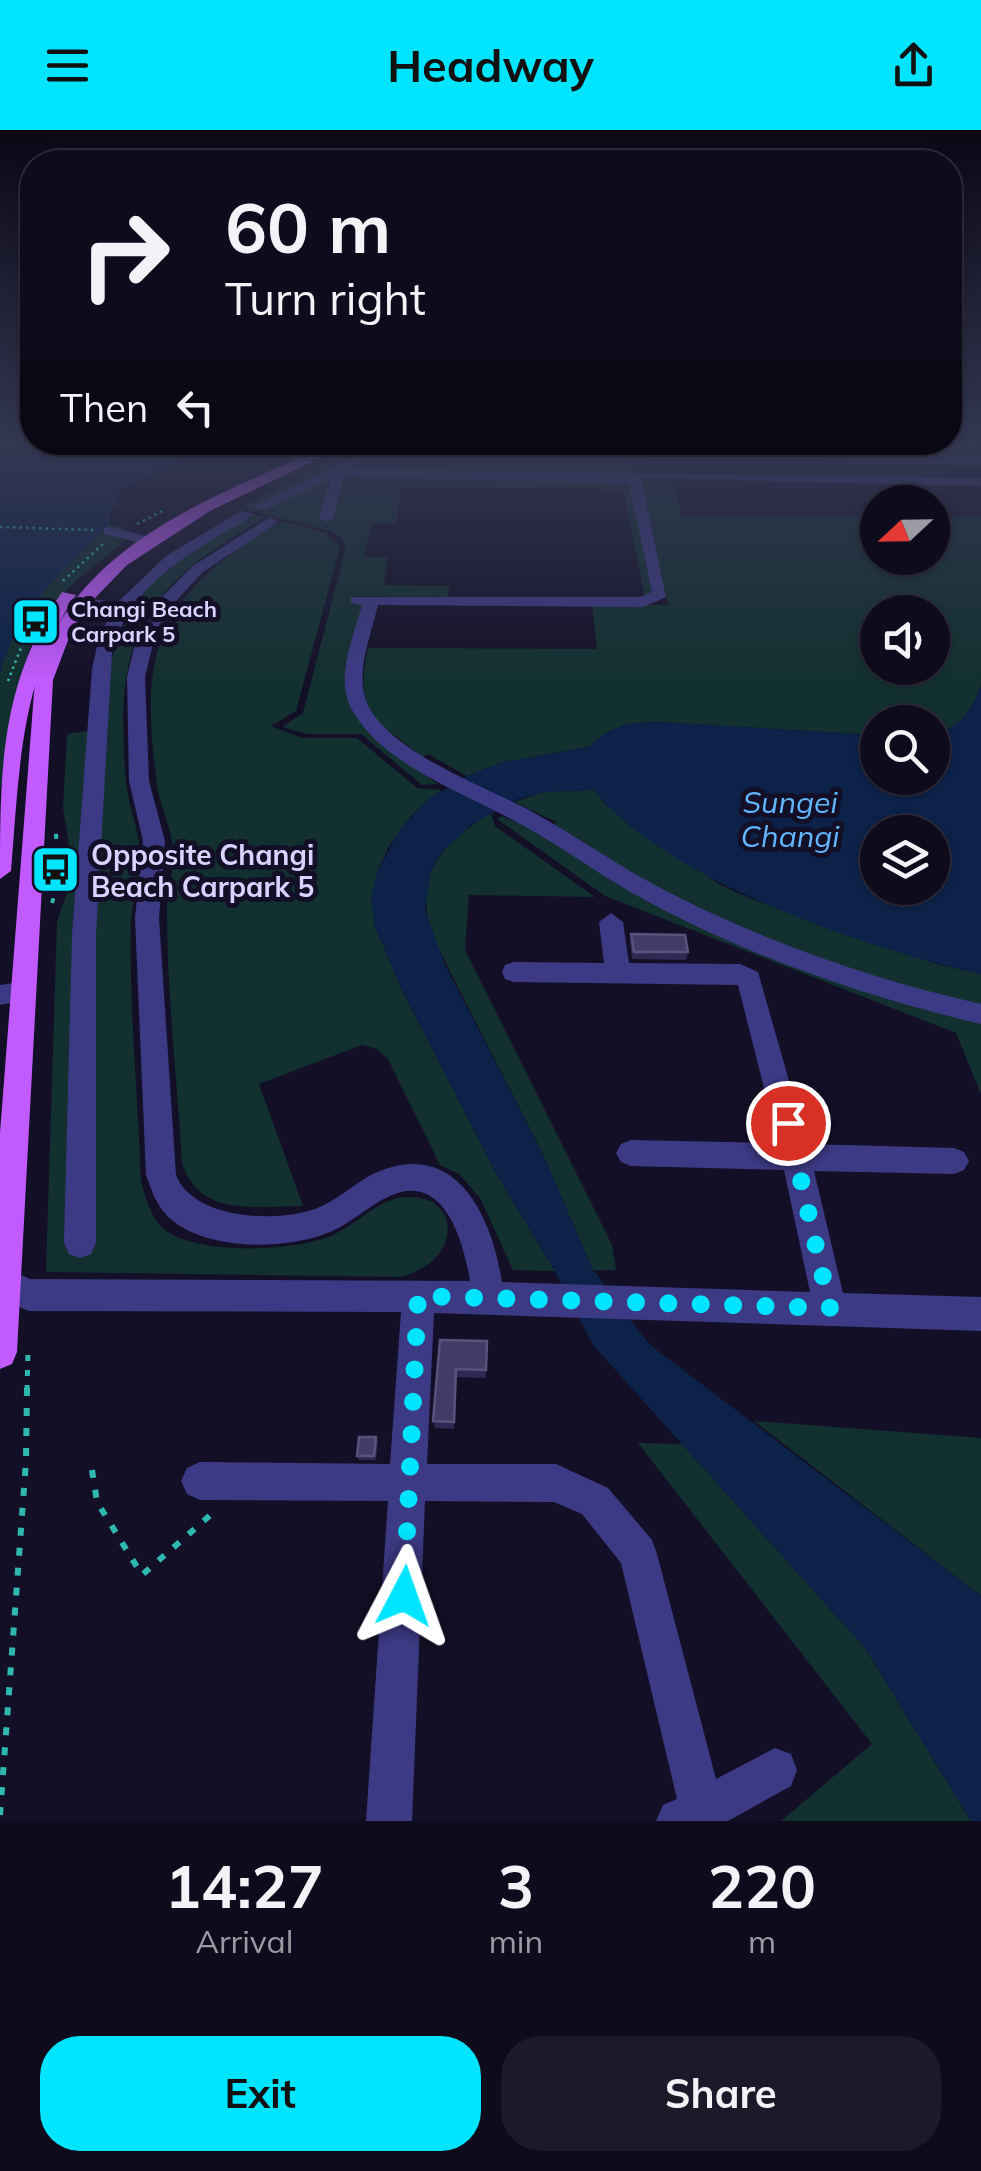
<!DOCTYPE html>
<html lang="en">
<head>
<meta charset="utf-8">
<style>
  :root { --surface:#0e0b1c; --page:#1c1929; --text:#f1f3f6; --muted:#9b9ba3; --line:#2e2b3b; --accent:#00e5ff }
  body { margin:0; font-family:Mulish,sans-serif; background:var(--page); color:var(--text); height:100vh; display:flex; flex-direction:column; font-size:38px; white-space:nowrap }
  * { box-sizing:border-box; margin:0 }
  p { font-size:32px; color:var(--muted) }
  .icon { flex:none; width:55px; height:55px; fill:none; stroke:currentColor; stroke-width:2; stroke-linecap:round; stroke-linejoin:round }
  .map { position:relative; height:1691px; overflow:hidden }
  .side { display:flex; flex-direction:column; background:var(--surface); flex:1 }
  .side>* { flex:none }
  .hud { position:absolute; left:20px; top:20px; width:942px; height:305px; border-radius:40px; box-shadow:0 2px 8px #0004,0 0 0 2px var(--line); background:#0e0b1c; color:var(--text); overflow:hidden }
  .needle { width:65px; rotate:248deg }
  .fabs { position:absolute; left:860px; top:355px; display:grid; gap:20px }
  .fabs a { display:grid; place-items:center; width:90px; height:90px; border-radius:50%; background:var(--surface); box-shadow:0 2px 8px #0004,0 0 0 2px var(--line); font-size:50px }
  .pin { position:absolute; display:grid; place-items:center; width:85px; height:85px; color:#fff; margin:-42px; border:5px solid #fff; border-radius:50%; box-shadow:0 2px 10px #0007 }
  .me { position:absolute; width:110px; margin:-55px; rotate:4deg; stroke-linejoin:round; filter:drop-shadow(0 0 8px #0008) }
  .turn { display:flex; align-items:center; gap:35px; height:210px; padding:0 40px; font-size:45px }
  .turn .icon { width:130px; height:130px; stroke-width:2.5 }
  .turn b { display:block; font-size:70px; line-height:85px }
  .then { display:flex; align-items:center; height:95px; padding:0 40px; background:#0003; gap:20px; font-size:38px }
  .eta { display:flex; justify-content:space-evenly; align-items:center; height:170px; text-align:center }
  .eta b { font-size:60px; font-weight:700; line-height:70px }
  .primary-button { display:flex; gap:20px; margin-top:auto; padding:20px 40px }
  .primary-button a { flex:1; height:115px; border-radius:40px; background:var(--accent); color:#111; font-size:40px; font-weight:700; line-height:115px; text-align:center }
  .primary-button a+a { background:var(--page); color:var(--text) }
  header { display:flex; justify-content:space-between; align-items:center; height:130px; padding:0 40px; background:var(--accent); color:#111; font-size:45px; font-weight:700 }
  .map>svg:first-child { display:block }
  .green { fill:#12302f; fill-rule:evenodd }
  .water { fill:#0c2248; fill-rule:evenodd }
  .lines { fill:none; stroke-linecap:round; stroke-linejoin:round }
  .path-far3 { stroke:#2fb8b0; stroke-width:2.5; stroke-dasharray:2.5 4; stroke-linecap:butt }
  .path-far2 { stroke:#2fb8b0; stroke-width:4; stroke-dasharray:5 8; stroke-linecap:butt }
  .path-far1 { stroke:#2fb8b0; stroke-width:5; stroke-dasharray:6 9; stroke-linecap:butt }
  .path { stroke:#2fb8b0; stroke-width:6; stroke-dasharray:8 12; stroke-linecap:butt }
  .minor { fill:#3d3a85; fill-rule:evenodd }
  .major { fill:#c25bff; fill-rule:evenodd }
  .wall { fill:#312854 }
  .building { fill:#433a66; stroke:#5a527e; stroke-width:2.5 }
  .route { stroke:#00e5ff; stroke-width:18; stroke-dasharray:0 32.4 }
  .labels { text-anchor:middle; dominant-baseline:central; stroke-width:10; stroke-linejoin:round; paint-order:stroke }
  .far-poi-label { font-size:22px; font-weight:bold; fill:#d9d4ff; stroke:#130f26; text-anchor:start }
  .poi-label { font-size:28px; font-weight:bold; fill:#d9d4ff; stroke:#130f26; text-anchor:start }
  .water-label { font-size:30px; font-style:italic; fill:#62b6ff; stroke:#130f26 }
</style>
</head>
<body>
<header><svg class="icon" aria-label="menu" viewBox="0 0 24 24"><path d="M4 6h16M4 12h16M4 18h16"/></svg>Headway<svg class="icon" aria-label="share" viewBox="0 0 24 24"><path d="M12 15V3M7 8l5-5 5 5M5 13v7h14v-7"/></svg></header>
<div class="map">
<svg width="981" height="1691" viewBox="0 0 981 1691">
  <rect width="100%" height="100%" fill="#130f26"/>
  <g class="green">
    <path d="M362 316H386L322 350 332 351 323 390H331L341 351 351 348 629 350 654 464 645 468 623 359 401 358 396 393H372L364 427 388 428 384 455 449 456 448 467 353 466 351 473H367L350 566 413 636 438 654 422 655 361 604H306L282 597 303 583 346 417 340 406 328 400 240 378Z"/>
    <path d="M373 329 623 330 630 334 631 346 341 341Z"/>
    <path d="M646 349 672 350 682 386 877 387 878 428H932L933 387H981V555C973 579 959 599 933 605L932 592H878L877 605 657 592 626 594 604 604 589 617 503 632 467 646 428 624 423 627C374 589 353 585 368 518L597 519 592 475H668L640 352ZM878 482H932V538H878Z"/>
    <path d="M252 384 266 387C140 460 114 506 126 651 128 677 140 700 140 726 141 748 132 770 131 793 129 878 138 966 141 1051 146 1068 150 1087 164 1099 196 1126 299 1122 335 1104 360 1092 381 1066 410 1067 463 1067 461 1134 399 1147L46 1142 57 792 69 757 70 720 63 679 67 604 88 601 73 789 70 1118C78 964 84 809 99 655 104 604 101 544 123 497 148 442 202 412 252 384Z"/>
    <path d="M281 391 326 403 340 417 296 581 271 596 302 608H357L417 658 442 660 412 685 388 718 377 743 374 794 402 860 496 1043 555 1141 513 1140 480 1068 459 1044 440 1035 388 929 377 919 362 915 259 954 303 1076C257 1076 199 1088 182 1033 177 950 167 865 167 782 167 762 174 742 173 721 172 698 160 678 157 655 138 515 159 465 281 391Z"/>
    <path d="M110 394 122 398 126 410 77 450 35 492 0 660C0 623 0 581 0 543 8 487 71 432 110 394Z"/>
    <path d="M595 660 606 675 719 754 749 768 937 834 981 844V880L806 826 659 762 552 697 556 692 514 672 544 662Z"/>
    <path d="M491 683 495 696 595 767 469 765 465 820 612 1115 616 1140H593L541 1020 431 804C415 743 440 714 491 683Z"/>
    <path d="M502 686 541 703 655 771 981 891V964L956 903 605 766 497 689Z"/>
    <path d="M754 1291 981 1308V1466Z"/>
    <path d="M638 1313 682 1314 865 1518 971 1691H781L872 1614Z"/>
  </g>
  <g class="water">
    <path d="M0 316H215L114 361 117 374 110 382V394C65 437 16 482 0 544Z"/>
    <path d="M981 555V844C869 819 666 751 594 660L544 662 518 669 471 695 441 723 431 740 425 780 445 835 541 1020 593 1140 649 1214 981 1466V1691H971L865 1518 593 1215 555 1141 496 1043 402 860 374 794 371 768 377 743 398 702 427 670 467 646 503 632 589 617 604 604 626 594 657 592 877 605 878 648H932L933 605C959 599 973 579 981 555ZM878 702H932V758H878Z"/>
  </g>
  <g class="lines">
    <g class="path-far3">
      <path d="M137 394 164 380"/>
      <path d="M0 397 94 400"/>
      <path d="M63 451 103 414"/>
      <path d="M8 551 30 495"/>
    </g>
    <path class="path-far2" d="M52 773 58 753 56 703"/>
    <path class="path-far1" d="M27 1261 28 1221"/>
    <g class="path">
      <path d="M92 1340 97 1372 142 1445 215 1381"/>
      <path d="M0 1685 26 1331 27 1258"/>
    </g>
    <g class="minor">
      <path d="M366 322 981 327V335L368 330 348 339 981 348V356L641 348 666 467 643 477 378 475C371 506 352 549 370 579 396 624 483 656 529 680 571 703 611 731 653 754 756 809 867 848 981 874V894C861 866 742 824 634 764 592 740 554 711 511 689 459 661 380 633 351 578 335 548 354 505 362 475L351 473V467H640L652 462 629 353 344 347 333 388 326 392 319 388 331 348 265 380 253 377Z"/>
      <path d="M241 381 253 384C242 394 226 401 213 409 167 437 126 468 112 523L96 805V1113L91 1124 80 1128 69 1124 64 1113 72 805 92 539 99 507 112 481 63 476 55 471 63 466 118 472 166 426Z"/>
      <path d="M270 387 277 391 275 394 203 442 174 473 153 514 145 547 149 651 165 711 159 788 176 1045C193 1089 275 1093 315 1079 337 1071 354 1053 375 1043 455 1007 492 1085 502 1152L810 1162 784 1040 631 1036 621 1032 616 1023 621 1014 631 1010 778 1013 738 855 514 852 505 849 502 842 505 835 514 832 604 833 599 792 611 783 623 792 629 833 740 834 758 842 807 1014 954 1018 964 1022 969 1031 964 1040 954 1044 814 1041 843 1163 981 1167V1201L434 1183 427 1334H556L608 1358 652 1410 657 1424 716 1649 775 1618 791 1624 797 1640 791 1656 728 1691H656L663 1675 677 1669 621 1433 582 1384 554 1372 425 1371 412 1691H366L388 1371 200 1370 187 1364 181 1351 187 1338 200 1332 390 1334 401 1182 29 1181 0 1169V1136L30 1149 470 1151C464 1112 444 1041 390 1066 369 1075 352 1093 330 1102 287 1120 211 1121 173 1091 158 1080 152 1062 146 1045L135 788 143 711 129 651 127 547 135 514 161 468 193 436Z"/>
      <path d="M109 397 154 408 156 411 149 415 104 404V398Z"/>
      <path d="M21 852 30 855 34 862 30 869 0 875V855Z"/>
    </g>
    <g class="major">
      <path d="M328 316H345L210 381 127 435 94 469 70 505 53 550 17 1222 12 1234 0 1239V1003L35 550C41 536 45 520 52 507 102 404 231 359 328 316Z"/>
      <path d="M62 462 76 465C20 548 19 644 11 741L0 749C0 640 0 554 62 462Z"/>
    </g>
  </g>
  <g class="wall">
    <path d="M631 804 688 822 686 830 632 829 630 812Z"/>
    <path d="M440 1210 487 1211 486 1248 456 1247 454 1299 435 1298 433 1291Z"/>
    <path d="M376 1307 378 1311 376 1330H359L357 1326Z"/>
  </g>
  <g class="building">
    <path d="M631 804 685 805 688 822H634Z"/>
    <path d="M440 1210 487 1211 486 1240 456 1239 454 1292 433 1291Z"/>
    <path d="M359 1307H376L374 1326H357Z"/>
  </g>
  <linearGradient id="sky" x2="0" y2="1"><stop stop-color="#0a0815"/><stop offset="0.57" stop-color="#333752"/><stop offset="1" stop-color="#333752" stop-opacity="0"/></linearGradient>
  <rect width="981" height="553" fill="url(#sky)"/>
  <g class="lines">
    <path class="route" d="M404 1466 418 1166 830 1178 788 993"/>
  </g>
  <defs>
    <symbol id="bus-square" viewBox="-11 -11 22 22"><rect x="-9" y="-9" width="18" height="18" rx="4" fill="#00e5ff" stroke="#130f26"/><path d="M-5-6H5V4H4V6H2V4H-2V6H-4V4H-5ZM-3.5-4V0h7V-4ZM-3.5 1.2v1.5H-2V1.2ZM2 1.2v1.5H3.5V1.2Z" fill="#111"/></symbol>
  </defs>
  <g fill-rule="evenodd">
    <use href="#bus-square" x="8" y="464" width="55" height="55"/>
    <use href="#bus-square" x="28" y="712" width="55" height="55"/>
  </g>
  <g class="labels">
    <g class="far-poi-label">
      <text x="71" y="479">Changi Beach<tspan x="71" dy="25">Carpark 5</tspan></text>
    </g>
    <g class="poi-label">
      <text x="91" y="724">Opposite Changi<tspan x="91" dy="32">Beach Carpark 5</tspan></text>
    </g>
    <g class="water-label">
      <text x="790" y="672">Sungei<tspan x="790" dy="34">Changi</tspan></text>
    </g>
  </g>
</svg>
<div class="fabs">
<a><svg class="needle" viewBox="-14 -14 28 28"><path d="M0-13l5 13h-10z" fill="#e53935"/><path d="M0 13l5-13h-10z" fill="#9b9ba3"/></svg></a>
<a><svg class="icon" aria-label="sound" viewBox="0 0 24 24"><path d="M4 9h4l5-4v14l-5-4H4zM17 9q2 3 0 6"/></svg></a>
<a><svg class="icon" aria-label="search" viewBox="0 0 24 24"><circle cx="10" cy="10" r="6"/><path d="M15 15l6 6"/></svg></a>
<a><svg class="icon" aria-label="layers" viewBox="0 0 24 24"><path d="M12 4l9 5-9 5-9-5zM3 14l9 5 9-5"/></svg></a>
</div>
<div class="pin" style="left:788px;top:993px;background:#d93025"><svg class="icon" aria-label="arrive" viewBox="0 0 24 24"><path d="M6 21V4h12l-3 4 3 4H6"/></svg></div>
<svg class="me" style="left:404px;top:1466px" viewBox="-20 -20 40 40"><path d="M0-17L14 15 0 8-14 15z" fill="#00e5ff" stroke="#fff" stroke-width="4"/></svg>
<div class="hud">
<div class="turn"><svg class="icon" aria-label="right" viewBox="0 0 24 24"><path d="M7 20v-9h11M14 6l5 5-5 5"/></svg><div><b>60 m</b>Turn right</div></div>
<div class="then">Then<svg class="icon" aria-label="left" viewBox="0 0 24 24"><path d="M17 20v-9H6M10 6l-5 5 5 5"/></svg></div>
</div>
</div>
<section class="side">
<div class="eta">
<div><b>14:27</b><p>Arrival</p></div>
<div><b>3</b><p>min</p></div>
<div><b>220</b><p>m</p></div>
</div>
<div class="primary-button"><a>Exit</a><a>Share</a></div>
</section>
</body>
</html>
